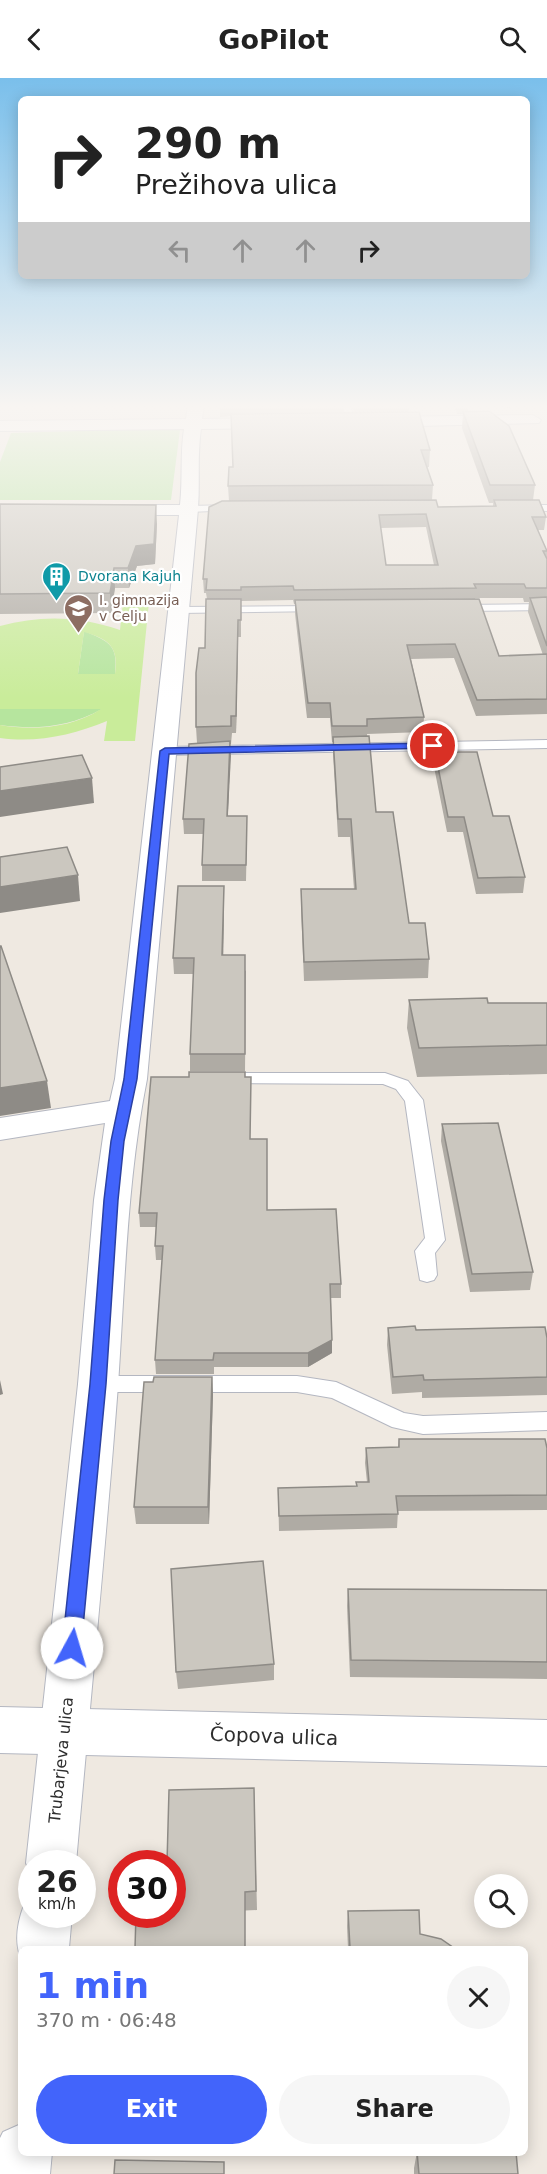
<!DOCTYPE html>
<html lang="en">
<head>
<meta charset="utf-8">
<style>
  :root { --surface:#fff; --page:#f6f6f6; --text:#222; --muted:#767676; --accent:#4264fb }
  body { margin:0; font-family:"DejaVu Sans",sans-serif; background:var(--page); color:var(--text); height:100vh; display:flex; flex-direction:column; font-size:22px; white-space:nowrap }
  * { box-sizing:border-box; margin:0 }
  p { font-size:20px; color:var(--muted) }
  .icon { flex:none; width:33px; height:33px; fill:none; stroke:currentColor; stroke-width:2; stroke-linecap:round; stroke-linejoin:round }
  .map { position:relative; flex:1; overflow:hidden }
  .side { position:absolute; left:18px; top:1868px; width:510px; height:210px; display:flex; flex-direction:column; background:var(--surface); border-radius:9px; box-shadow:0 3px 15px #0003 }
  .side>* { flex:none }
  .top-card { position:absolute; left:18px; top:18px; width:512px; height:183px; border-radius:9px; box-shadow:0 3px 15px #0003; background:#fff; color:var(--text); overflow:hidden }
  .controls { position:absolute; left:474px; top:1796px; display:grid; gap:12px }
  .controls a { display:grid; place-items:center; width:54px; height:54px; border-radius:50%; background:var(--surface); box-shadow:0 3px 15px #0003; font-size:30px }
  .speed { position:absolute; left:18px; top:1772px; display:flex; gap:12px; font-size:30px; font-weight:700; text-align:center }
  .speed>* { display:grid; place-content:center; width:78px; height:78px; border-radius:50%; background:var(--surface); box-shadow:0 3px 15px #0003; line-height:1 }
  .speed small { font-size:15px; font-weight:400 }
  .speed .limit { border:9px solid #d22; background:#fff; color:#111 }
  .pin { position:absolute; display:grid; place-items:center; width:51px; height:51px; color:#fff; margin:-26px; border:3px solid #fff; border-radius:50%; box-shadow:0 2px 6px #0007 }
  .me { position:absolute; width:66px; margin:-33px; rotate:6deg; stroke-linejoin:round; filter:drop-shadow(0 0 4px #0008) }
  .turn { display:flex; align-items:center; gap:21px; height:126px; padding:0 18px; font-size:27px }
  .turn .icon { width:78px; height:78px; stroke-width:2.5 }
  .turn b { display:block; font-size:42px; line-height:51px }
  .lanes { display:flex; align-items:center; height:57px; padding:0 18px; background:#0003; justify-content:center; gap:30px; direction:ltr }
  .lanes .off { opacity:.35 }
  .round { display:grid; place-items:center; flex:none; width:63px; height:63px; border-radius:32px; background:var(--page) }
  .overview { display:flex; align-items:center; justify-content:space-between; height:102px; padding:0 18px }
  h1 { font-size:36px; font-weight:600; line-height:45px; color:var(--accent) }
  .action { display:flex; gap:12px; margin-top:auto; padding:12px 18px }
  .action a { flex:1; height:69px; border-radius:36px; background:var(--accent); color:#fff; font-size:24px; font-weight:600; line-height:69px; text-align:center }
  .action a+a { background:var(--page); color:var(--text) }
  header { display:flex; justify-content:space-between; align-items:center; height:78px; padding:0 18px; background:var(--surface); font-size:27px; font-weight:600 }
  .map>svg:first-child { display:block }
  .green { fill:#b6e59e }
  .pitch { fill:#c9ec9a; fill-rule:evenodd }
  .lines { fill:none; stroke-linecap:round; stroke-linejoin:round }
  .lane-casing { stroke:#b4b7c1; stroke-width:2 }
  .street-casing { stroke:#b4b7c1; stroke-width:2 }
  .secondary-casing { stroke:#b4b7c1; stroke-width:2 }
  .lane { fill:#fff; fill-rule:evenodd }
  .street { fill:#fff; fill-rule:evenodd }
  .secondary { fill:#fff; fill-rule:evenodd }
  .wall { fill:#afaba4; fill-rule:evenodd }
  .shaded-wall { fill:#8e8b86 }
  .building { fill:#cbc7bf; stroke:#8e8b86; stroke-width:1.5; fill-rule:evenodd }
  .route { fill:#4264fb; stroke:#2b41a3; stroke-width:1.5 }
  .labels { text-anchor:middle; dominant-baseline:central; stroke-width:4.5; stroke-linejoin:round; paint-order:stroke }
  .far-culture-label { font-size:14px; fill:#0d838f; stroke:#fff; text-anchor:start }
  .far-education-label { font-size:14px; fill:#785e54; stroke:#fff; text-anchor:start }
  .street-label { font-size:16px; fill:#2e2e2e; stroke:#fff }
  .near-street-label { font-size:20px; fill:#2e2e2e; stroke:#fff }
</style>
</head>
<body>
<header><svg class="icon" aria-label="back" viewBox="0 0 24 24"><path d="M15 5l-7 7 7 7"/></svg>GoPilot<svg class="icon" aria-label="search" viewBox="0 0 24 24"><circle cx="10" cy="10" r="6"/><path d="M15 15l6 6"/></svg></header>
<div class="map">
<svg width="547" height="2096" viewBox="0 0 547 2096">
  <rect width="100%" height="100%" fill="#efe9e1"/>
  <g class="green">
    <path d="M178 350 180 352 171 422H0V384L11 355Z"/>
    <path d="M84 553C110 564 118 567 115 596H78Z"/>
    <path d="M0 631H102C70 649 36 652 0 647Z"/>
  </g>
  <path class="pitch" d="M123 524H149L135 663H104L107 643C73 657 38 665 0 660V647C33 653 72 650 101 631H0V548C41 537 79 538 120 552ZM84 554C109 561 119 569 115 596H78Z"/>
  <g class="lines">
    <defs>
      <g id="lane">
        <path d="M342 327H350L355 346H349Z"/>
        <path d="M232 427 235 428V432L189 434 184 431 189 428Z"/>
        <path d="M514 427H547V433L517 432 512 429Z"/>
        <path d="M547 526V532L459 533 453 530 459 527Z"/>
        <path d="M318 528 324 531 322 533 179 535 173 532 179 529Z"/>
        <path d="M547 662V670L165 677 158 673 165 669Z"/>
        <path d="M228 995H385L408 1003 423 1022 445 1162 435 1175 437 1197 434 1202 427 1204 420 1202 415 1173 425 1160 405 1023 396 1011 383 1006 222 1005 219 1001Z"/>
        <path d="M98 1298H297L336 1304 404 1335 423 1338 547 1334V1352L423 1356 392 1349 332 1320 297 1314H98L90 1312 87 1306 90 1300Z"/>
      </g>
      <g id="street">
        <path d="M188 327H204L202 341 277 340 285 345 277 350 201 351C197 377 200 404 198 431L147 1001C127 1102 125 1204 118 1307 106 1466 90 1626 76 1785H32V1799L26 1785 78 1306 94 1122 105 1045 0 1062V1040L110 1023 115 1001 179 437H112L103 432 112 427H180C183 401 180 376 184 351L0 353V343L186 341Z"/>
        <path d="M533 337 541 342 539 345 377 349 369 344 377 339Z"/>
        <path d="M32 1816V1836H72L69 1870H21V1881C13 1860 19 1837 28 1818Z"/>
        <path d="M21 2046V2074H52L50 2096H0V2060L3 2054Z"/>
      </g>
      <path id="secondary" d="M0 1629 547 1642V1688L0 1675Z"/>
    </defs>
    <use href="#lane" class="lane-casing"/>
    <use href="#street" class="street-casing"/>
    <use href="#secondary" class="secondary-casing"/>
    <use href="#lane" class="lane"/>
    <use href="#street" class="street"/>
    <use href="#secondary" class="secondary"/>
  </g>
  <g class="wall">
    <path d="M220 327H344L343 335H354L352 327H409V334L430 372 429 389H427L433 407 432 422 438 429 493 428V425H489L462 350 463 336H457L454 327H524V328L507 330H468V334L535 407 533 422 546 439 544 452H538L547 473V636L476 638 454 580 411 581 424 639 423 654 367 656 376 734 409 845 429 881 428 900 304 903 301 830V811H354L350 759H338L333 676V664H332L330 640H307L295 536V526H294L293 522 241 523V559H238L236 655H232L231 666H230L228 738 247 753 246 803H202V787L203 756H184L183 741 197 665 196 649 205 570 207 521 206 515H204L203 501 229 423 228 408 233 389 231 338 220 339ZM426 449 434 487H386L381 450ZM475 520H523L524 524H529L528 534 543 577 499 578Z"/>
    <path d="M0 426 157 446 155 486 137 488 129 510H115L111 535 0 536Z"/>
    <path d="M435 674 493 738 525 799 523 815 476 816 463 754H447L434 689Z"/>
    <path d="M224 808 223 877 246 893 245 993H190V976L194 896H174L173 880Z"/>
    <path d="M409 922 488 925H547V996L417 999 407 950Z"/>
    <path d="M442 1046 533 1194 530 1212 470 1214 441 1063Z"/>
    <path d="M251 1061 267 1132 341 1206V1220H331L332 1275 308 1289H214V1296H156L155 1282 162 1182H156L155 1168 156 1149H140L139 1135Z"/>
    <path d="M388 1250 547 1260V1317L422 1320V1314L392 1316 387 1267Z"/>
    <path d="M212 1299 213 1316 209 1446H136L134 1429 153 1304Z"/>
    <path d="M399 1361 547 1370V1432L398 1433 397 1450 279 1453 278 1410 356 1408V1404H367L365 1385 366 1370 398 1369Z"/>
    <path d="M348 1511 547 1512V1601L350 1599 347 1528Z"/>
    <path d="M274 1586V1602L178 1611 176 1594Z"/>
    <path d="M254 1710 257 1832 172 1836Z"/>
    <path d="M348 1833 420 1856 454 1870H348L347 1848Z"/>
    <path d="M417 2074 518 2096H414V2090Z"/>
  </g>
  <g class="shaded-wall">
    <path d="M507 327H524V328L507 330Z"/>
    <path d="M156 427 157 446 155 486 137 488 129 510 128 490 136 468Z"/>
    <path d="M114 490 115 510 111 535 110 515Z"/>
    <path d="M238 542V559L236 655V638Z"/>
    <path d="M230 663 231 678 227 753V738Z"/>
    <path d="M92 700 94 725 0 739V713Z"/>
    <path d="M78 797 80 823 0 835V809Z"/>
    <path d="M224 808V824L223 894 222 877Z"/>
    <path d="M47 1003 51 1030 0 1038V1010Z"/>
    <path d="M332 1262V1275L308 1289V1275Z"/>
    <path d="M212 1299 213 1316 209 1446 208 1429Z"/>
    <path d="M0 1302 3 1316 0 1317Z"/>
  </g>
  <g class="building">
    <path d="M220 327H339L219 328Z"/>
    <path d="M489 333 509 348 535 407H490L463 334Z"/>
    <path d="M419 334 430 372H421L433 407 228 408 229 389H233L231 336Z"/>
    <path d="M436 422 438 429 496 428 494 422H539L546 439H532L547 473H543L547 481V510H526L524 506H474L476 510 294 512 293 508 241 509V512H206L207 501H203L209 429 222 423ZM426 436 438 487H386L379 437Z"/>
    <path d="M0 426 156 427 154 466 136 468 128 490H114L110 515 0 516Z"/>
    <path d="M547 519V568L530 520Z"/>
    <path d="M206 521H241V542H238L236 638H231V648L196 649V595L199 570H205Z"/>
    <path d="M479 521 499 578 547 576V621L477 622 455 566 407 567 424 639 367 641V648H332L330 625H308L295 522Z"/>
    <path d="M369 658 376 734H393L409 845H425L429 881 304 884 301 811H356L351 741H338L333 659Z"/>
    <path d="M230 663 227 738H247L246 787H202L204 741H183L189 666Z"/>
    <path d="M435 674H477L493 738H509L525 799 478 800 464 739H448Z"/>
    <path d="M82 677 92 700 0 713V689Z"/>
    <path d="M67 769 78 797 0 809V779Z"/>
    <path d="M178 808H224L222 877H245V976H190L194 880H173Z"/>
    <path d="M0 868H1L47 1003 0 1010Z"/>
    <path d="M487 920 488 925H547V967L419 970 409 922Z"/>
    <path d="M189 994H245V999H251L250 1061H267V1132L336 1131 341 1206H330L332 1262 308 1275H214L213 1282H155L163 1168H155L157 1135H139L151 999H189Z"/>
    <path d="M498 1045 533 1194 472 1196 442 1046Z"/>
    <path d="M415 1248 416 1252 545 1249 547 1260V1299L424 1302 423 1297 393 1299 388 1250Z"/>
    <path d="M154 1299H212L208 1429H134L144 1304H153Z"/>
    <path d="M399 1361H545L547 1370V1417L396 1418 398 1436 279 1438 278 1410 357 1408 356 1404H369L366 1370 399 1369Z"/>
    <path d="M263 1483 274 1586 176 1594 171 1491Z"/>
    <path d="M348 1511 547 1512V1584L351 1582Z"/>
    <path d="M254 1710 256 1813 245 1814V1870H135L136 1836H172V1785H167L169 1712Z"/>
    <path d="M419 1832 420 1856 441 1861 454 1870H350L348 1833Z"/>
    <path d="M417 2074H516L518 2096H419Z"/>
    <path d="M115 2082 224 2084V2096H114Z"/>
  </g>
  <linearGradient id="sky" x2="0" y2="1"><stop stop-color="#7abfeb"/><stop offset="0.53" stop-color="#f8f5f2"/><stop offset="1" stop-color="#f8f5f2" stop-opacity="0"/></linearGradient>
  <rect width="547" height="620" fill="url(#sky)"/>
  <path class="route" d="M433 665 437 666V670L169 676 137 1001 124 1063 118 1122 106 1306 81 1570 79 1576 72 1578 65 1576 62 1570 90 1306 104 1122 111 1063 124 1001 160 673 165 670Z"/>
  <defs>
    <symbol id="building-pin" viewBox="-11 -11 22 30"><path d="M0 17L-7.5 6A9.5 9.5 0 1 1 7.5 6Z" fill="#0f9aa8" stroke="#fff"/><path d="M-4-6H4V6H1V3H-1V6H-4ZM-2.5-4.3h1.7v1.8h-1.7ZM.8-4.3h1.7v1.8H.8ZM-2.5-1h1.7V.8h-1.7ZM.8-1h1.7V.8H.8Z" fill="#fff"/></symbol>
    <symbol id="school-pin" viewBox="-11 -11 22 30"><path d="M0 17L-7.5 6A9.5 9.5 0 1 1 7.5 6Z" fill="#8d6e63" stroke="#fff"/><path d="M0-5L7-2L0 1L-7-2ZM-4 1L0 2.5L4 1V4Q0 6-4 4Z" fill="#fff"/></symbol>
  </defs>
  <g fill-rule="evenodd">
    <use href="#building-pin" x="40" y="482" width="33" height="45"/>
    <use href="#school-pin" x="62" y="514" width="33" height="45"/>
  </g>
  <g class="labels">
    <g class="far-culture-label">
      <text x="78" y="498">Dvorana Kajuh</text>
    </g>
    <g class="far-education-label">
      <text x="99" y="522">I. gimnazija<tspan x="99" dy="16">v Celju</tspan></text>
    </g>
    <g class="street-label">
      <text transform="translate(61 1682) rotate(-84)">Trubarjeva ulica</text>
    </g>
    <g class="near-street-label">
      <text transform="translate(274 1658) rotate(2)">Čopova ulica</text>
    </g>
  </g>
</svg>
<div class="controls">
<a><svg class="icon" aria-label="search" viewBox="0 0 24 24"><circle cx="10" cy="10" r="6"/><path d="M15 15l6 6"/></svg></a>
</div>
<div class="speed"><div>26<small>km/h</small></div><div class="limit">30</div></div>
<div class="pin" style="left:433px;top:668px;background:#d93025"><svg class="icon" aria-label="arrive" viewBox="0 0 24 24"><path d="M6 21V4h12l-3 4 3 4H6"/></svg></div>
<svg class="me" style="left:72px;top:1570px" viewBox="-20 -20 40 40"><circle r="19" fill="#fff"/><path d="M0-13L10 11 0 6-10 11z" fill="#4264fb"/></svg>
<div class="top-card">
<div class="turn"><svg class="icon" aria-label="right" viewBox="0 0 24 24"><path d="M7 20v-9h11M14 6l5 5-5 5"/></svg><div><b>290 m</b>Prežihova ulica</div></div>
<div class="lanes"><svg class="icon off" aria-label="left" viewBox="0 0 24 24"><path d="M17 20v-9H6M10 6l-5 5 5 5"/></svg><svg class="icon off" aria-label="ahead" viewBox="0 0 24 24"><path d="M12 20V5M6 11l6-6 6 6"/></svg><svg class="icon off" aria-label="ahead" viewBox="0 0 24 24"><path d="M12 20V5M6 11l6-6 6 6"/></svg><svg class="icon" aria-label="right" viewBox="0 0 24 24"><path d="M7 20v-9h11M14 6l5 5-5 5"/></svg></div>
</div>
<section class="side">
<div class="overview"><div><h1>1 min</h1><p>370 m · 06:48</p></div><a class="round"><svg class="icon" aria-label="close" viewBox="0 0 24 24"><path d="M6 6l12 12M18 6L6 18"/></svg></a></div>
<div class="action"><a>Exit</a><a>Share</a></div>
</section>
</div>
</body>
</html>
